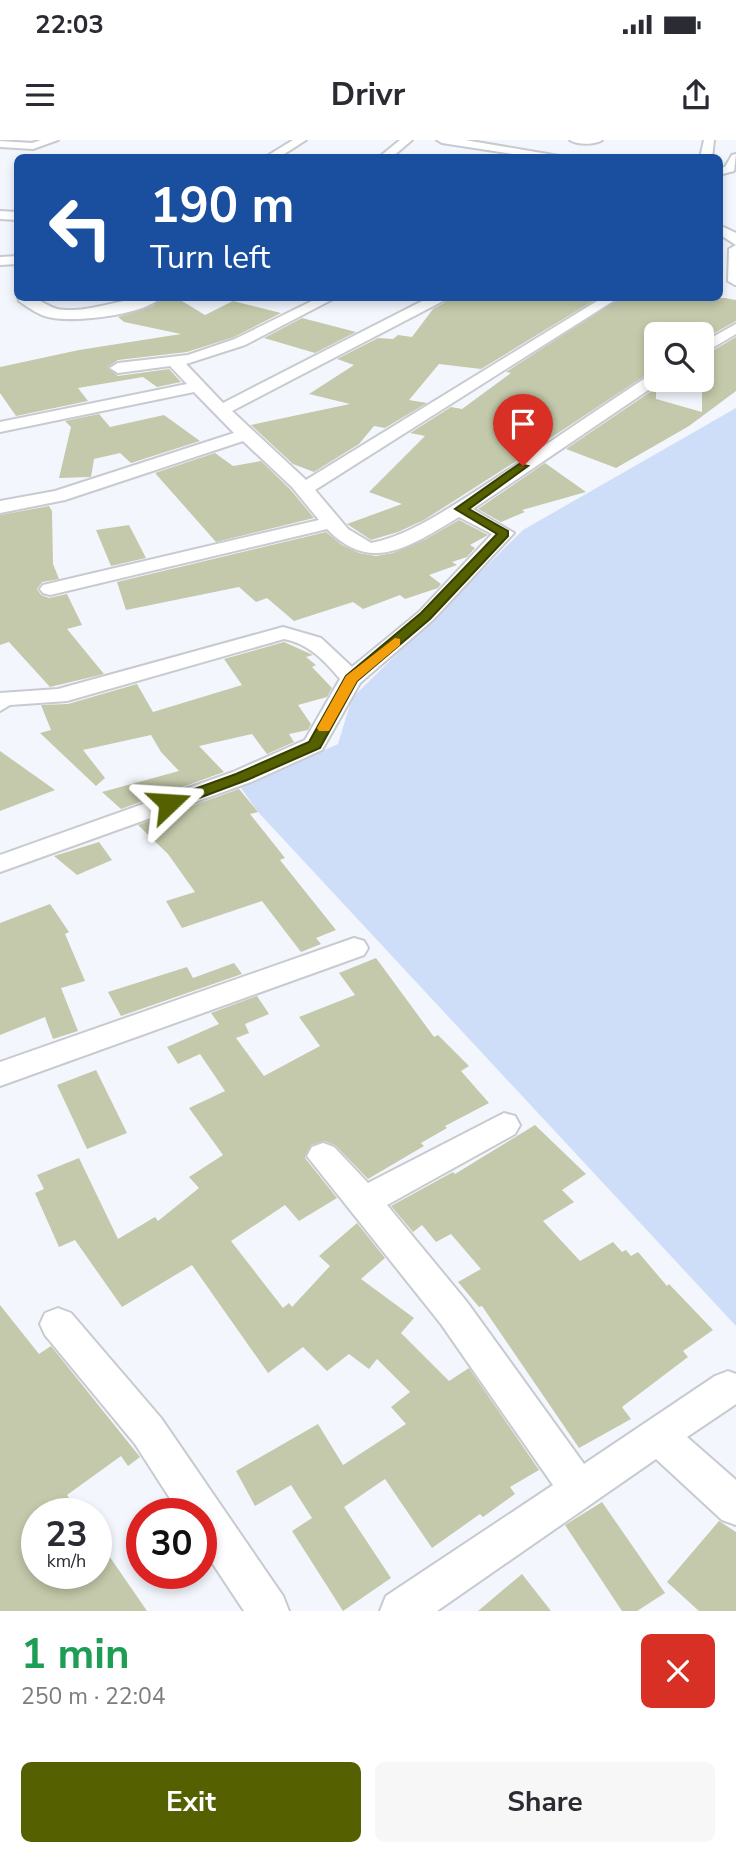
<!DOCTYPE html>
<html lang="en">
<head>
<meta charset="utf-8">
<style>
  :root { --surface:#fff; --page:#f7f7f7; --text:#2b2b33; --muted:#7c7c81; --accent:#556000 }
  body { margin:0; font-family:"Nunito Sans",sans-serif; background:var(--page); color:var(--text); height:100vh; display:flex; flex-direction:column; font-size:26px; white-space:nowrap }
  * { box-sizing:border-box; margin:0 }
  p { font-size:23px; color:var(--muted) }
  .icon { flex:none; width:38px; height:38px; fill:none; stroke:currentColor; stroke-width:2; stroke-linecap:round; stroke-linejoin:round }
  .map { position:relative; height:1471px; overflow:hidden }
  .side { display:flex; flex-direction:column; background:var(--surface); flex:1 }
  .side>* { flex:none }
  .top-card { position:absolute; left:14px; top:14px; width:709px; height:147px; border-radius:10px; box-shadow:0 4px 10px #0003; background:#1a4fa0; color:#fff; overflow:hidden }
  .tools { position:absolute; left:644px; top:182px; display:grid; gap:14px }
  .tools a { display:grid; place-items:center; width:70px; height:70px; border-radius:10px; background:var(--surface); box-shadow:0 4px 10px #0003; font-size:35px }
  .speed { position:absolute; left:21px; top:1358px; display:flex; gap:14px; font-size:35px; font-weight:700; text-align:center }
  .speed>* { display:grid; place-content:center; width:91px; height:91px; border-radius:50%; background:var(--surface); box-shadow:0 4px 10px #0003; line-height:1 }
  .speed small { font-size:18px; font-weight:400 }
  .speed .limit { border:10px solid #d22; background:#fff; color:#111 }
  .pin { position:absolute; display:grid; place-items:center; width:60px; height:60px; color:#fff; margin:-72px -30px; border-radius:50% 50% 50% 0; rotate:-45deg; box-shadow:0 0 7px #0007 }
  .pin .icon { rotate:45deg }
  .me { position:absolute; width:77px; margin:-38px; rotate:70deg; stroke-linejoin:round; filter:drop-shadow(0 0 5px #0008) }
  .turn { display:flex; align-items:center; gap:24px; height:147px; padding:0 21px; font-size:32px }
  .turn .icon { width:91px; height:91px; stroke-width:2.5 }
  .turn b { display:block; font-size:49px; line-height:60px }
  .round { display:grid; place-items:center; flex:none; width:74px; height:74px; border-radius:10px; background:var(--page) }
  .summary { display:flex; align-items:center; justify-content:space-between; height:119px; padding:0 21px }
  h1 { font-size:42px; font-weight:700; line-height:52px; color:#1e9e55 }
  .primary-button { display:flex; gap:14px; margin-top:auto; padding:14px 21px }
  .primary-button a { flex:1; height:80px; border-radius:10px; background:var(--accent); color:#fff; font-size:28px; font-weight:700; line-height:80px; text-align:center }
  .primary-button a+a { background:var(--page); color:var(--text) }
  .status { display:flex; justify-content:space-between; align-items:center; height:49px; padding:0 35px; background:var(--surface); direction:ltr }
  .status svg { height:19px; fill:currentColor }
  header { display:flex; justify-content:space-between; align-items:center; height:91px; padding:0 21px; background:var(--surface); font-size:32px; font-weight:700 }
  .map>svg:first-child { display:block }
  .green { fill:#cedef8 }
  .building { fill:#c3c9aa }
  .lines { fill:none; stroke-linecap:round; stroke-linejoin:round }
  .minor-casing { stroke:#c7cbd0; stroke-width:4 }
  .minor { fill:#fff; fill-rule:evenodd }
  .route { fill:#556000; stroke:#373e00; stroke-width:2 }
  .slow { fill:#f59e0b }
</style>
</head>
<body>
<div class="status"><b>22:03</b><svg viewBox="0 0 49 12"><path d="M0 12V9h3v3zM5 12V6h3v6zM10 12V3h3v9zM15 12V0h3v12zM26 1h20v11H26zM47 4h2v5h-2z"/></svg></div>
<header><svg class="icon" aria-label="menu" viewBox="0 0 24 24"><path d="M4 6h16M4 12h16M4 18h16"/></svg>Drivr<svg class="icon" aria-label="share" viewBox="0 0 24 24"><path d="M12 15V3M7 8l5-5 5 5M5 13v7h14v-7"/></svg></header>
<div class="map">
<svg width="736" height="1471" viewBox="0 0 736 1471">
  <rect width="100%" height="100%" fill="#f3f7fd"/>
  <path class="green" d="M736 268V1186L258 672 241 648 338 604 352 558 523 390Z"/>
  <g class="building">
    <path d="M162 158H177L205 175 233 161 281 173 234 197 187 212 118 220 108 227 118 236 169 229 181 242 157 247 143 237 78 248 88 261 16 276 0 253V227L79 210 181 194 124 182 118 177 153 166Z"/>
    <path d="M448 158H598L481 229 439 224 409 260 427 263 385 288 374 286 359 304 314 332 293 324 251 285 350 264 309 254 354 225 337 219 378 198 393 199 398 195 412 197 433 169 444 163Z"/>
    <path d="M620 158H725L736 160V181L702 200V194H656V231L649 233 546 301 496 282 493 287 529 313 424 380 398 392 371 400 347 384 402 364 369 352 425 296 410 293 451 267 462 269 511 233 506 232Z"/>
    <path d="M302 178 356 192 315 213 264 198Z"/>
    <path d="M736 197V251L689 286 616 328 566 309 656 248V259L702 272V217Z"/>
    <path d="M99 274 110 287 164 275 200 301 131 323 120 313 94 319 91 337 59 338 71 287 65 281Z"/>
    <path d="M215 313 233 326 261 321 290 349 314 378 216 402 155 333Z"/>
    <path d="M545 323 586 352 522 370 525 372 501 382 478 369Z"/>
    <path d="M49 366 52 371 53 424 59 439 42 442 37 449 41 455 49 458 67 454 82 485 67 489 104 534 50 547 9 502 0 505V375Z"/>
    <path d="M459 380 488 395 470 405 475 408 467 417 452 422 457 425 429 435 441 444 438 448 405 459 400 455 363 469 353 462 294 481 267 458 256 462 239 447 126 470 117 442 326 392 342 405 359 413 376 416 393 413 426 399Z"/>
    <path d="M129 385 146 418 111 426 96 390Z"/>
    <path d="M284 502 313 515 306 517 316 525 312 527 332 548 327 557 298 565 311 584 308 590 289 594 294 602 267 614 252 594 199 606 224 632 121 669 102 652 179 631 161 612 151 595 83 610 105 638 96 646 40 593 51 590 41 565 68 564 137 544 153 572 242 545 224 519Z"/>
    <path d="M0 611 55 650 0 671Z"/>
    <path d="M239 649 258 672 250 674 285 718 280 720 336 790 316 798 321 804 301 812 262 761 182 788 166 761 195 752 168 714 138 685Z"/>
    <path d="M99 702 112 720 77 735 54 716Z"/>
    <path d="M50 764 69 792 65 794 85 841 61 848 78 891 53 899 45 877 0 895V783Z"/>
    <path d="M376 818 434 897 438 895 469 926 461 931 489 963 445 986 447 988 421 1003 424 1006 368 1039 335 1005 324 1001 311 1005 305 1018 337 1058 299 1081 285 1065 231 1101 283 1168 289 1163 292 1167 330 1126 319 1116 357 1083 385 1118 361 1139 414 1178 401 1193 449 1241 469 1228 539 1330 510 1347 515 1354 483 1377 480 1374 432 1408 385 1339 344 1367 391 1438 343 1471 292 1391 312 1378 291 1345 255 1366 236 1331 318 1284 343 1325 406 1284 391 1267 410 1252 377 1219 369 1229 349 1214 327 1231 303 1207 268 1233 192 1125 122 1167 75 1100 59 1107 35 1053 44 1049 37 1035 79 1018 118 1099 155 1077 158 1081 199 1048 189 1037 223 1015 189 968 225 951 200 914 178 924 167 907 219 884 211 873 257 856 269 874 245 884 249 893 236 898 264 936 320 906 299 877 355 855 339 833Z"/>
    <path d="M234 823 242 834 121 876 108 852 187 827 193 838Z"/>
    <path d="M96 930 127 993 87 1009 57 945Z"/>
    <path d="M535 985 586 1034 562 1050 574 1062 543 1081 580 1121 613 1102 622 1112 626 1110 631 1116 638 1112 667 1146 669 1144 713 1190 683 1211 688 1217 622 1267 631 1279 579 1308 482 1166 479 1167 458 1142 481 1129 451 1094 436 1102 422 1085 413 1092 391 1066 453 1032 455 1034Z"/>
    <path d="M0 1165 39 1214 51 1206 140 1317 128 1326 121 1316 67 1355 80 1374H37V1433H96V1397L147 1471H0Z"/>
    <path d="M602 1362 665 1453 637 1471H622L565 1385Z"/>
    <path d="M719 1381 736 1392V1471H699L667 1442Z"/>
    <path d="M522 1434 551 1471H478Z"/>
  </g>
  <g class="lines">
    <defs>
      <g id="minor">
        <path d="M41 0H58L33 9 0 7V1L32 3Z"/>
        <path d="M293 0H306L278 18H264Z"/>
        <path d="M400 0H412L391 18H378Z"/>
        <path d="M437 0H465L571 18H539L442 3Z"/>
        <path d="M570 0H602C595 5 577 5 570 0Z"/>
        <path d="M704 0H714L712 18H700Z"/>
        <path d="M736 14 734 31 719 35V28L725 27 732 15Z"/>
        <path d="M0 71 18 72V80L0 79Z"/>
        <path d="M719 85 736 93V105L719 94Z"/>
        <path d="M736 105V145H735L728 141 729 109Z"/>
        <path d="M18 116V124L0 125V117Z"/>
        <path d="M18 157C22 157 29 156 33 158 52 165 50 171 74 170 103 169 132 155 160 158 143 175 78 182 53 178 40 176 30 169 19 161Z"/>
        <path d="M318 158H335L245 205 186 224 223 263 428 158H445L443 161 232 271 306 340 602 158H618L315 350 348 389 371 403C408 396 444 371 476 351 535 313 592 273 650 235L656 233V240H663L473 369 514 393 433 480 360 543 322 610 251 642 0 732V715L233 632 305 600 340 539C325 521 308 503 284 499L67 561 10 565 0 571V553L58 549 283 487 321 498 352 527 419 472 492 394 459 377C413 404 372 436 327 389L50 455 43 453 40 449 43 445 319 380 292 347 243 301 65 360 0 373V361L55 351 234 293 194 252 0 292V282L187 244 170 226 118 233 110 228 118 223 188 215 235 199Z"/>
        <path d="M736 184V194L702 214V203Z"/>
        <path d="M354 798 364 801 368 808 364 815 0 946V922Z"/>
        <path d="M504 973 515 976 520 985 515 994 387 1065 467 1162 584 1324 715 1236 728 1231 736 1234V1264L687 1297 736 1340V1385L722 1380 656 1319 437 1471H380L386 1456 553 1345 441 1184 307 1016 312 1007 323 1003 334 1007 368 1043Z"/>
        <path d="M58 1168 71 1173 161 1278 283 1456 289 1471H244L201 1406V1374H180L135 1304 45 1195 40 1184 45 1173Z"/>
      </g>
    </defs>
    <use href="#minor" class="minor-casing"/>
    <use href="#minor" class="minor"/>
  </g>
  <path class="route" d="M519 324 528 326 469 369 508 391V396L430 479 357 541 320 608 247 640 175 667H164L162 663 164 660 236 634 309 602 346 536 421 473 497 394 455 369Z"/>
  <path class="slow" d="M395 498 400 499V505L357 541 329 591H319L317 588 346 536Z"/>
</svg>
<div class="tools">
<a><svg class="icon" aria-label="search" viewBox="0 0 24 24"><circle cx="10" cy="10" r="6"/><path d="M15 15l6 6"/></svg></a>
</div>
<div class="speed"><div>23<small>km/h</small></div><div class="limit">30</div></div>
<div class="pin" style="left:523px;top:326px;background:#d93025"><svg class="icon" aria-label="arrive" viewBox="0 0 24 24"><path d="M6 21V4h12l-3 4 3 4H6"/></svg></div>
<svg class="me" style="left:169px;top:663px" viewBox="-20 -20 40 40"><path d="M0-17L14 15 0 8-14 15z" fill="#556000" stroke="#fff" stroke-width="4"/></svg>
<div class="top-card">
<div class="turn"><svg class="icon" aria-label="left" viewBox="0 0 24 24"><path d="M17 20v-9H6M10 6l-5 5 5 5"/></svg><div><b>190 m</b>Turn left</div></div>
</div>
</div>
<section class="side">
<div class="summary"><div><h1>1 min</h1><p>250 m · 22:04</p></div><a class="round" style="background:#d93025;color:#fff"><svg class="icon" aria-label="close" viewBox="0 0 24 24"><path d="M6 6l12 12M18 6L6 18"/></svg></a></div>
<div class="primary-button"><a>Exit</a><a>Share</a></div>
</section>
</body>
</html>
